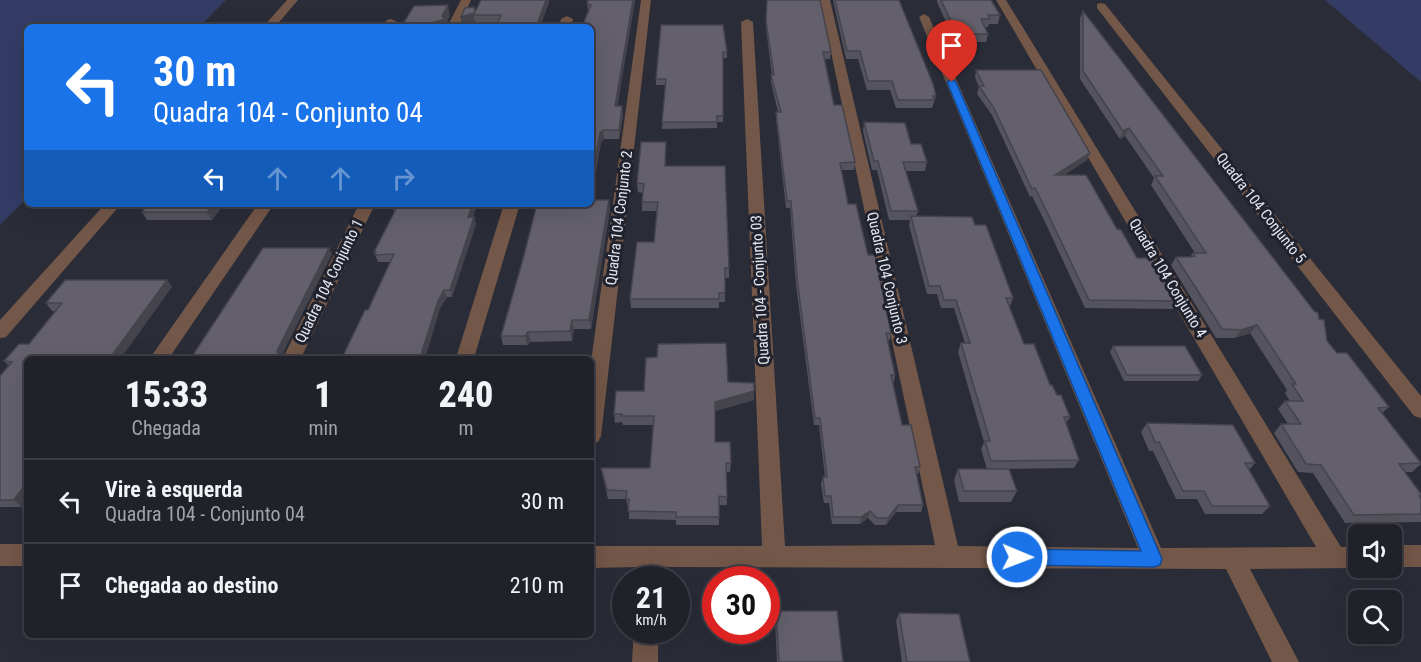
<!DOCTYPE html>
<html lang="pt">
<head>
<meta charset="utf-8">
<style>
  :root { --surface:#202129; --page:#282931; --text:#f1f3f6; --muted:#a2a3a8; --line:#3d3e46 }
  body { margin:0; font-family:"Roboto Condensed",sans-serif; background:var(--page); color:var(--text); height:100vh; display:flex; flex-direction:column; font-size:22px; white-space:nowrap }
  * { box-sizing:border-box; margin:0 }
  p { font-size:20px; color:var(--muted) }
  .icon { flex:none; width:33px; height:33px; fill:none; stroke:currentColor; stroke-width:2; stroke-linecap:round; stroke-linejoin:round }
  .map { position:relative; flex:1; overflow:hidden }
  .details { position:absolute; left:24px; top:356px; width:570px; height:282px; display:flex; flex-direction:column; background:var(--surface); border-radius:9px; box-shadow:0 6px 24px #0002,0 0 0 2px var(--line) }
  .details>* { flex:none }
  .hud { position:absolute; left:24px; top:24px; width:570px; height:183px; border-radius:9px; box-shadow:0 6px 24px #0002,0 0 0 2px var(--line); background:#1a73e8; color:#fff; overflow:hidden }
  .tools { position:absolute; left:1348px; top:524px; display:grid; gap:12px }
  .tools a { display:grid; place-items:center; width:54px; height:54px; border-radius:9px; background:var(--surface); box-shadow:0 6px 24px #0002,0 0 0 2px var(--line); font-size:30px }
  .speed { position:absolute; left:612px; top:566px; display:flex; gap:12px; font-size:30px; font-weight:700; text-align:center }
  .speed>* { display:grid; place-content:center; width:78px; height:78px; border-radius:50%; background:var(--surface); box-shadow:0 6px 24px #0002,0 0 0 2px var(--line); line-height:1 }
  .speed small { font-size:15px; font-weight:400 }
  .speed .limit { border:9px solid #d22; background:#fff; color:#111 }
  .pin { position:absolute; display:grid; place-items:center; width:51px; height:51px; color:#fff; margin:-62px -26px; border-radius:50% 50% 50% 0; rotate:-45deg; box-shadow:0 0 6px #0007 }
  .pin .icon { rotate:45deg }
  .me { position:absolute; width:66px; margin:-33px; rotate:91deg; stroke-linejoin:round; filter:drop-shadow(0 0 4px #0008) }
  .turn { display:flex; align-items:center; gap:21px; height:126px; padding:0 30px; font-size:27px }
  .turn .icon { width:78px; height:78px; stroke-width:2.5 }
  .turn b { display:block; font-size:42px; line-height:51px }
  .lanes { display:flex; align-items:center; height:57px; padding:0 30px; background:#0003; justify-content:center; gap:30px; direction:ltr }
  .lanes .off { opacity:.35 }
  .eta { display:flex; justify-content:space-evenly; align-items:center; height:102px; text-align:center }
  .eta b { font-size:36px; font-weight:800; line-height:42px }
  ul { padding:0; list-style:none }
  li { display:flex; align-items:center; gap:18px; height:84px; padding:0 30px; border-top:2px solid var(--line) }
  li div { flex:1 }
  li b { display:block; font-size:22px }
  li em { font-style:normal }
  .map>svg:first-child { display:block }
  .green { fill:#343c66 }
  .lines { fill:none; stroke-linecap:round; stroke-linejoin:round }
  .street { fill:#735748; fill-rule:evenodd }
  .wall { fill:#55535d }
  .shaded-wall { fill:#45434c }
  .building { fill:#63606c; stroke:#45434c; stroke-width:1.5 }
  .route { fill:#1a73e8; stroke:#114b97; stroke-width:1.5 }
  .labels { text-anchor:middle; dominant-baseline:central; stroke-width:6; stroke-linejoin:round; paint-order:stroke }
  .street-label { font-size:15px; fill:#e5e7ee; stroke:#20222d }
</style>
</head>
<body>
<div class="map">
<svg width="1421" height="662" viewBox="0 0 1421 662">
  <rect width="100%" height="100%" fill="#2a2c37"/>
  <g class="green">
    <path d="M0 0H226L199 27H27V198L0 225Z"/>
    <path d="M1325 0H1421V82Z"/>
  </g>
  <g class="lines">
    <g class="street">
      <path d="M287 0H298L275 27H263Z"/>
      <path d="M461 0H471L459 27H447Z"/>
      <path d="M641 0H651L601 436 598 442 591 444V362Z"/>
      <path d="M820 0H830L958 546 1138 548 919 17 924 14 929 17 1161 548 1316 547 996 0H1006L1341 547 1359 546V568L1250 569 1299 662H1272L1226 569 660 567V579H636L637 567 591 568V546H762L741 22 747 19 753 22 785 546 935 545Z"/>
      <path d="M1101 3 1105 4 1421 396V418L1414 416 1097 8V4Z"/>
      <path d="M567 16 573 19 571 27H559L561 19Z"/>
      <path d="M391 19 397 22 393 27H381L387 20Z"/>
      <path d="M105 204H121L6 337 0 338V320Z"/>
      <path d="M258 204H274L169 358H150Z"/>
      <path d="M359 204H375L301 358H283Z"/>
      <path d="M504 204H520L474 358H456Z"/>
      <rect x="0" y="544" width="27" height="22"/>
      <rect x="1392" y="545" width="29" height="22"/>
      <path d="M634 630H658V662H632Z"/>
    </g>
  </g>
  <g class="wall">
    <path d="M546 0H549V2L540 27H496L498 23H475V21L462 25 461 17 475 11Z"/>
    <path d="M635 0 617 106H622L623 115 619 139H604L601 142 596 171H592L591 175V27L587 3Z"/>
    <path d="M767 0 831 52 830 59H825L834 105 855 162 854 170H841L848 204 868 255 891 333 890 340H888L895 375 894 382H893L902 425 920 467 918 474H916L923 505 921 512H896L886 525H875L868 518 860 524H832L829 503H824L821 484 823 477H825L819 425H814L796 285 790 208H786L776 119V112H778L771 82V75H772L766 28Z"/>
    <path d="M833 0H899L936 96 932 108H896L890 90H867L858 59H846Z"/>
    <path d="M937 0H991L1000 15 998 24H989L988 27H985L988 34 986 42H955L937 2Z"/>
    <path d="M1083 11 1319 319 1327 341 1337 353 1389 407 1382 413 1421 464 1412 472H1405L1421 494 1420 498 1421 499V522L1345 523 1313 473 1298 472 1274 433 1281 424H1288L1278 409 1285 401H1290L1285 393 1287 390 1250 333 1235 338H1216L1171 265 1176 257H1190L1193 253H1195L1151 185 1154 178 1125 136 1120 139 1080 79V18Z"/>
    <path d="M661 25 727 52V58H723V122H717V128L662 129 665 85H656V79Z"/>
    <path d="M976 70 1087 160 1064 175 1117 229 1137 258 1179 301 1174 309 1085 308 1044 220 1032 196 1030 197 992 115 977 94 979 87 975 77Z"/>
    <path d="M864 122 911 144 927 162 925 171H906L918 211 916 217 975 225 1013 298 1010 306H1009L1024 344 1070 417 1066 423 1079 460 1074 468 987 469 981 449 984 442 958 352 961 343H965L954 308H941L937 294H927L909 225 910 220H889L877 170H872L863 131Z"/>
    <path d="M666 142V166L729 268V278H725V302H719V308H631L630 299 654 242 657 211H642V202L643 193 638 192 637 183Z"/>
    <path d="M148 204H224L212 220H147L142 212Z"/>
    <path d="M394 204H477L473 217H474L476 224 452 297H447L440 308 425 358H342L368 310 391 262H378L374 252 394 213 393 207Z"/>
    <path d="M610 209 591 329H574L572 341 531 342 527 345H503L501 336 523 259Z"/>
    <path d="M167 280 172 287 27 358V500L22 507H0V376L8 365 4 361 29 344 56 311H52L46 303Z"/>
    <path d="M1113 346 1202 375 1198 381H1124L1110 352Z"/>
    <path d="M728 382 754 400 715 411V442L731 463 730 472H726L727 505H719V525H676V520L629 519V508H628L626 499H608L601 468H650L653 425H623L622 422 615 423 614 414 644 391Z"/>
    <path d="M1147 423 1255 463 1249 470 1270 506 1262 514H1205L1197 499H1176L1153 451H1149L1141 432Z"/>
    <path d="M958 469 1017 491 1011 502H959L954 480Z"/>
    <path d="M776 611 843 662H777L775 621Z"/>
    <path d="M899 613 970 662H902L896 621Z"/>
  </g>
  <g class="shaded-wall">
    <path d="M546 0H549V2L540 27H536Z"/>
    <path d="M633 0H635L616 115 615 106Z"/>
    <path d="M448 5 450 16 446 24 447 27H418L442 16Z"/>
    <path d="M474 13 473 15 475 21 462 25 461 17Z"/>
    <path d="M622 106 623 115 619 139V130Z"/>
    <path d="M1129 128 1125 136 1120 139 1123 131Z"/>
    <path d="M603 130 604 139 601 142 596 171 595 162 600 133Z"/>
    <path d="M1090 153 1087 160 1052 183 1055 175Z"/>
    <path d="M609 200 610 209 591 329 589 320Z"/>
    <path d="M213 204H224L212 220 207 212Z"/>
    <path d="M473 204H477L470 224 468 217Z"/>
    <path d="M474 217 476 224 452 297 450 290Z"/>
    <path d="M329 248 332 254 281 357 278 354 277 351Z"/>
    <path d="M167 280 172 287 121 358H110Z"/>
    <path d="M444 290 447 297 440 308 425 358H420L438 301Z"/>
    <path d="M572 320 574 329 572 341 570 331Z"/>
    <path d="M1257 325 1250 333 1235 338 1241 330Z"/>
    <path d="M528 332 531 342 527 345 525 336Z"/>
    <path d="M754 391V400L715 411V402Z"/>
    <path d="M27 482V500L22 507 14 500Z"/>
    <path d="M898 505 896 512 886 525 888 518Z"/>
    <path d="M870 511 868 518 860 524 861 517Z"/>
  </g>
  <g class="building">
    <path d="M481 0H546L536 27H496L501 15H473L474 13 461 17 465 8 474 7 475 12Z"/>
    <path d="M588 0H633L615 106H622L619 130H603L600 133 595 162H591V27H582L591 5 587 3Z"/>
    <path d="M767 0H820L831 52H823L834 105H842L855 162 840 163 848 204H856L868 255H875L891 333H886L895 375H891L902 425H911L920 467H915L923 505H898L888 518H877L870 511 861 517H833L831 496H825L823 477H827L820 418H815L797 278 791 201H787L776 112H781L771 75H774L766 21Z"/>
    <path d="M835 0H899L933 84 936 96H933L934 100H898L892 81H868L860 51H847Z"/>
    <path d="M941 0H991L1000 15H988L990 19H981L988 34H957Z"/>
    <path d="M448 5 442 16 445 19 418 27H401L414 6Z"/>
    <path d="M1083 11 1314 311 1318 313 1319 319 1324 320 1327 341 1337 353H1347L1389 407 1378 408 1421 463 1399 464 1421 494V496H1419L1421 499V514L1354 515 1321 465 1306 464 1281 424H1301L1285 401H1303L1292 384H1296L1257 325 1241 330 1222 329 1176 257H1191L1195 256 1193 253H1206L1155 176H1163L1129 128 1123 131 1083 71Z"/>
    <path d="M661 25H723L727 52H723V116H717V122H662L666 79H656Z"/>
    <path d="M976 70H1041L1090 153 1055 175H1086L1117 229 1121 230 1137 258H1153L1179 301 1089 300 1047 212 1035 188 1032 189 994 108 979 86H984Z"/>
    <path d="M864 122 905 123 911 144H921L927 162H903L918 211H891L878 161H874Z"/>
    <path d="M641 142H666L665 166H725L729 268H725V293H719V299H630L637 242H654L658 202H642L644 184 637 183Z"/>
    <path d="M591 200H609L589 320H572L570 331 528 332 525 336H501L523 259 537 204H591Z"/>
    <path d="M148 204H213L207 212H142Z"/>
    <path d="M394 204H473L468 217H474L450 290H444L438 301 420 358H342L365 310H368L394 254 375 255 376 252H374L397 207H393Z"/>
    <path d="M911 216 972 217 975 225H986L1013 298H1006L1024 344H1034L1050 385H1052L1057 395H1061L1070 417H1064L1079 460 991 461 985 441H990L961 343H970L956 300H944L940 286H929Z"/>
    <path d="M263 248H329L277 351 278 354H285L283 358H191Z"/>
    <path d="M65 280H167L110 358H27V473L25 476H27V482L14 500H0V376L12 362 4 361 19 344H29L62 303H46Z"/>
    <path d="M726 343 728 382 754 383V391L715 402V442H730L731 463H726L727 497 719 496V517H676V512L628 511 629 499H626L627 491 607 490 601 468H650L654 416H621L622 414H614L616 391H644L646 358 657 357 658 344Z"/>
    <path d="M1113 346H1185L1202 375H1127Z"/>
    <path d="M1147 423 1233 425 1255 463H1245L1270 506H1212L1204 491H1183L1159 442H1155Z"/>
    <path d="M958 469H1009L1017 491H964Z"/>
    <path d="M776 611H837L843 662H779Z"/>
    <path d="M899 613 959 614 970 662H907Z"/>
  </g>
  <path class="route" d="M952 79 956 82 1162 559 1160 565 1154 567 1017 565 1011 563 1009 557 1011 551 1017 549 1141 551 947 82Z"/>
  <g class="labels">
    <g class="street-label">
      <text transform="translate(1261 208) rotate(52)">Quadra 104 Conjunto 5</text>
      <text transform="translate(619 218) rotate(-83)">Quadra 104 Conjunto 2</text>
      <text transform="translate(887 278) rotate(77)">Quadra 104 Conjunto 3</text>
      <text transform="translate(1168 278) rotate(59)">Quadra 104 Conjunto 4</text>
      <text transform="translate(329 281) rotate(-64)">Quadra 104 Conjunto 1</text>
      <text transform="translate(760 290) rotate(-93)">Quadra 104 - Conjunto 03</text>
    </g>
  </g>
</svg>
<div class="tools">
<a><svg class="icon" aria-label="sound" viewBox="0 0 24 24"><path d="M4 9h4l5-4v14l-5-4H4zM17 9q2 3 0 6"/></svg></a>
<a><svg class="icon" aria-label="search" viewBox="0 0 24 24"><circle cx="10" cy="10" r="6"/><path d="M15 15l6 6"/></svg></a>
</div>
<div class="speed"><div>21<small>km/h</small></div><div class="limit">30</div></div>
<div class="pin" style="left:952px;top:82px;background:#d93025"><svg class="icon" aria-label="arrive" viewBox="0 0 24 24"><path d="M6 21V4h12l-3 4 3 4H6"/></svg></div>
<svg class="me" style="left:1017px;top:557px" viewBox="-20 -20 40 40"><circle r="17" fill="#1a73e8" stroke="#fff" stroke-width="3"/><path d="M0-11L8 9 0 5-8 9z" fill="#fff"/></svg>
<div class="hud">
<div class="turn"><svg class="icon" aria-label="left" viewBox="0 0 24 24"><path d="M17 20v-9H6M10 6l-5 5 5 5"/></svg><div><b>30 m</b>Quadra 104 - Conjunto 04</div></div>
<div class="lanes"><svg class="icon" aria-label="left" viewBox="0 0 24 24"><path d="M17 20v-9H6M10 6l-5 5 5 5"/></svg><svg class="icon off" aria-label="ahead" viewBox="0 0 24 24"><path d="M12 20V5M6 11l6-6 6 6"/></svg><svg class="icon off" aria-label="ahead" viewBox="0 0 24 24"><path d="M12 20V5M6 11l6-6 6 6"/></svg><svg class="icon off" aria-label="right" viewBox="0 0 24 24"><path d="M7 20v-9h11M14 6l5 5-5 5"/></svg></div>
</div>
<section class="details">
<div class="eta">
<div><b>15:33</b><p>Chegada</p></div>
<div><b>1</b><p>min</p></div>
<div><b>240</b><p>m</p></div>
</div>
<ul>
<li><svg class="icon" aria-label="left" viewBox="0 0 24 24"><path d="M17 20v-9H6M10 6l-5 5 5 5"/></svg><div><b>Vire à esquerda</b><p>Quadra 104 - Conjunto 04</p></div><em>30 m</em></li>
<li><svg class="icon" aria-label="arrive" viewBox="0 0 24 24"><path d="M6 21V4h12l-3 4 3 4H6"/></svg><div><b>Chegada ao destino</b></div><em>210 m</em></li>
</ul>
</section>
</div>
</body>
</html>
